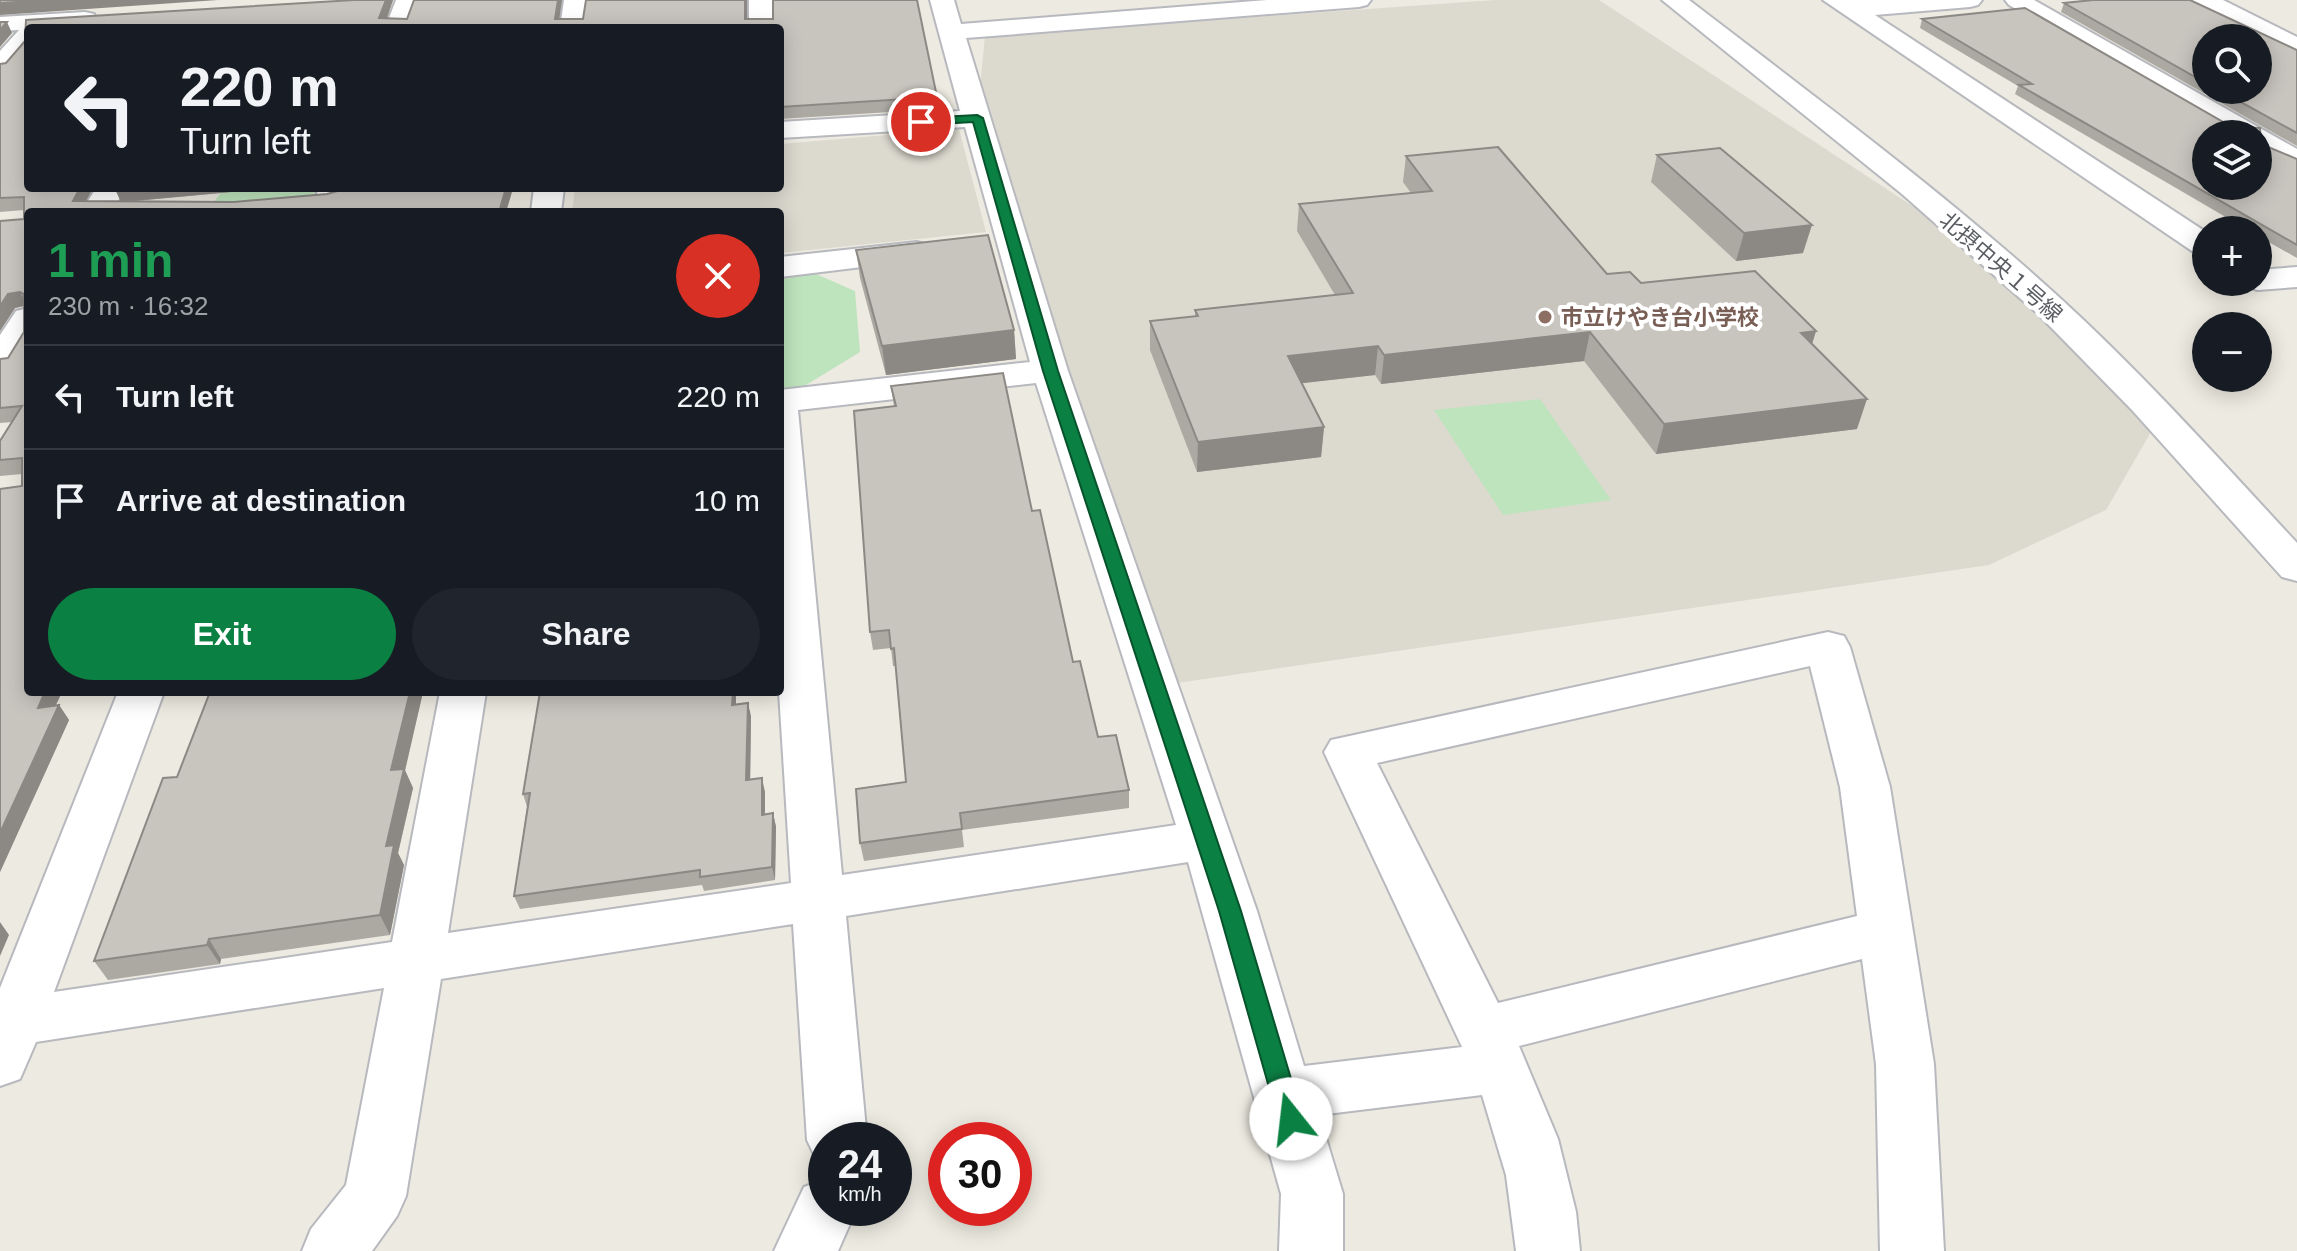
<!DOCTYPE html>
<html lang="en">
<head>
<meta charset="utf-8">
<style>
  :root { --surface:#171b24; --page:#20242c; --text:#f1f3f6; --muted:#9ea1a6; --line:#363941; --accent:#0b8043 }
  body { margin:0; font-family:Arial,"Noto Sans JP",sans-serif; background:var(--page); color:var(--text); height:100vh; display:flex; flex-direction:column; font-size:30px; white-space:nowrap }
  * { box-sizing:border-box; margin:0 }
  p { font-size:26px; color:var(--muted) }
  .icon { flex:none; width:44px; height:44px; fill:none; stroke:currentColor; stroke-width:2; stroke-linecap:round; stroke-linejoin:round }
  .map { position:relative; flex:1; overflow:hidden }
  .drawer { position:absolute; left:24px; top:208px; width:760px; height:488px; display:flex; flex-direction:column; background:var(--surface); border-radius:8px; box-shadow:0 4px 20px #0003 }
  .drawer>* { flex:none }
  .top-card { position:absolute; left:24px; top:24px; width:760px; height:168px; border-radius:8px; box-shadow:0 4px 20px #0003; background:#171b24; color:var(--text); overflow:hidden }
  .fabs { position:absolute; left:2192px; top:24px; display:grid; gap:16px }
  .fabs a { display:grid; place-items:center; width:80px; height:80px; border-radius:50%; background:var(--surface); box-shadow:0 4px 20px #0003; font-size:40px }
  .speed { position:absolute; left:808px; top:1122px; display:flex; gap:16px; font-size:40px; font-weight:700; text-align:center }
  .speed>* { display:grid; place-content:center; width:104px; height:104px; border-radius:50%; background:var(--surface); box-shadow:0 4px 20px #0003; line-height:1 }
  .speed small { font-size:20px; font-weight:400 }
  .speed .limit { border:12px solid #d22; background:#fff; color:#111 }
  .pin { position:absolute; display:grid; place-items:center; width:68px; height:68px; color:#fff; margin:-34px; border:4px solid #fff; border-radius:50%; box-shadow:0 2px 8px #0007 }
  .me { position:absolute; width:88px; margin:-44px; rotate:344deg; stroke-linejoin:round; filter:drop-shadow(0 0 6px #0008) }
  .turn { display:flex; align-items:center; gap:28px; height:168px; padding:0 24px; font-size:36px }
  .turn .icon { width:104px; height:104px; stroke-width:2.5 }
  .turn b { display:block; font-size:56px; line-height:68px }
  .round { display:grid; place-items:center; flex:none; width:84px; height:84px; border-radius:42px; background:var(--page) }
  .headline { display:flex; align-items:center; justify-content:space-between; height:136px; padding:0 24px }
  h1 { font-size:48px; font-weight:800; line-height:60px; color:#1e9e55 }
  .action { display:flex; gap:16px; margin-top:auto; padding:16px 24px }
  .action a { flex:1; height:92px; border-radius:48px; background:var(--accent); color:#fff; font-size:32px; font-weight:800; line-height:92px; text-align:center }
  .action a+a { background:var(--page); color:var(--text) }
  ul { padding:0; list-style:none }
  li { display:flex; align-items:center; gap:24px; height:104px; padding:0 24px; border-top:2px solid var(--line) }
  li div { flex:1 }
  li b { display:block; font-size:30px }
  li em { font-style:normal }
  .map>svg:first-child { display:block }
  .education { fill:#dcd9cf }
  .green { fill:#bee4bd }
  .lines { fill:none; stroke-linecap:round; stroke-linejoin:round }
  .minor-casing { stroke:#b7b9be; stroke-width:4 }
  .minor { fill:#fff; fill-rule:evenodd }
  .wall { fill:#aca9a3; fill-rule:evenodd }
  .shaded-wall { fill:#8c8985 }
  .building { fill:#c8c4be; stroke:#8c8985; stroke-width:2; fill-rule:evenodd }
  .route { fill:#0b8043; stroke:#07532c; stroke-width:2 }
  .education-dot { fill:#8d6e63; stroke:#fff; stroke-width:3 }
  .labels { text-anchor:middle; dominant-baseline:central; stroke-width:8; stroke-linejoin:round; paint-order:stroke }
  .far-street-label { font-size:22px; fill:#5a5d62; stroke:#fff }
  .far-education-label { font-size:22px; font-weight:bold; fill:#785e54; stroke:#fff; text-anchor:start }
</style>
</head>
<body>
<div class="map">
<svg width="2297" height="1251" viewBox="0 0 2297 1251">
  <rect width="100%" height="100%" fill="#edeae1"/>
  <g class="education">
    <path d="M1495 0H1599L1999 263 2159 418 2106 510 1989 565 1156 686 977 118 985 36Z"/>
    <path d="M959 129 986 232 780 253V212H572L575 188H780V144Z"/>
  </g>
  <g class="green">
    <path d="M224 188H328L302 198 212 205Z"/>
    <path d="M800 267 855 291 860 352 780 401V270Z"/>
    <path d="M1540 399 1611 500 1503 515 1434 410Z"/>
  </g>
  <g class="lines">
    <defs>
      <g id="minor">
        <path d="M396 0H420L409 28H385Z"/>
        <path d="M564 0H588L584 28H560Z"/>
        <rect x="749" y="0" width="24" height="28"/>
        <path d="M930 0H954L961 24 1267 0H1371L1367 5 1359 7 966 38 1068 371 1257 911 1304 1066 1462 1047 1324 752 1331 740 1828 632 1844 636 1850 647 1890 787 1934 1064 1944 1251H1880L1876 1064 1862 959 1519 1046 1558 1139 1576 1212 1580 1251H1516L1506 1175 1482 1095 1319 1115 1343 1194V1251H1279L1281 1194 1188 862 846 916 867 1140H826V1163L816 1159 807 1140 793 924 441 979 406 1196 397 1216 372 1251H302L311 1229 346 1185 384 988 36 1042 20 1079 0 1086V988L118 692H164L54 992 392 942 440 692H486L448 933 791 883 779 692 780 390 1030 362 965 127 780 138V122L960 111ZM1036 383 1176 825 842 875 798 410ZM1810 666 1840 787 1857 916 1498 1003 1377 763Z"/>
        <path d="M1662 0H1689C1815 97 1944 192 2061 299 2145 376 2220 460 2297 543V581L2282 577 2132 410 2038 314 1902 194Z"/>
        <path d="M1823 0H1982L1978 5 1970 7 1875 15 2206 232V256L2195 253Z"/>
        <path d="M2005 0H2034L2297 149V170L2258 151V134H2229L2009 5Z"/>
        <path d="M2192 0H2223L2297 37V55L2196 5Z"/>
        <path d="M85 12 94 14 97 19 94 24 28 28V51L9 73 0 75V51L19 30 0 31V17Z"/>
        <path d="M96 188H126L111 212H81Z"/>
        <path d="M319 188H349L340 212H310Z"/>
        <path d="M534 188H564L561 212H531Z"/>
        <path d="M917 242 928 245 933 252 928 259 780 277V257Z"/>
        <path d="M2297 267V287L2258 290 2246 287 2243 282H2258V270Z"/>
        <path d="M28 308V346L13 370 0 373V335L16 311Z"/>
        <path d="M826 1179V1208H857L838 1251H774L804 1187Z"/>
      </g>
    </defs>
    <use href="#minor" class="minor-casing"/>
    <use href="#minor" class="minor"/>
  </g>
  <g class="wall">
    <path d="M354 0H393L387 19H407L414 0H562L559 19H583L586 0H747V19H773V0H917L937 97 938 109 780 119V28H28V188H93L86 201 121 202 115 188H274L125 202H234L327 194 338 191 340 188H513L506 212H28V692H62L56 705H59L69 720 0 872V489L22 486V474L0 476V441L12 422 0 423V359L8 358 24 332V306L15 308 0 331V221L24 219V210L0 212V64L6 63 25 41 26 20Z"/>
    <path d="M2064 3 2297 50V146L2061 12ZM2206 38 2258 90H2206Z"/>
    <path d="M1922 19 2261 144 2297 159V258L2258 236V230H2248L2015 94 2018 86 1920 28Z"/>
    <path d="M1657 155 1803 253 1736 261 1651 182Z"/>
    <path d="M1406 156 1607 274 1816 331 1812 344 1857 429 1656 454 1584 361 1381 384 1375 375 1301 383 1324 427 1321 457 1197 472 1150 350V321L1195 317V310L1335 295 1297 231 1299 204 1411 193 1403 182Z"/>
    <path d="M856 250 1014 330 1016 359 886 375 860 278Z"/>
    <path d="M891 386 1032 511 1073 662 1098 737 1129 790V808L962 830 964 847 864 861 860 843 906 782 896 666H893L891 648 873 650 870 632 894 407Z"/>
    <path d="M210 692H423L405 771 413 788 398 853 404 865 390 935 221 959 220 964 108 980 94 961 177 777Z"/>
    <path d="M736 692V704L751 716 750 780 765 792V814L773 813 776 827 775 880 704 891 702 885 520 909 514 896 527 807 523 794Z"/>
  </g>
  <g class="shaded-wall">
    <path d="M49 0H218L0 15V3Z"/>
    <path d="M386 0H393L383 28 379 18Z"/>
    <path d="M558 0H562L558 28 555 19Z"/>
    <path d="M745 0H747V28L745 19Z"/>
    <path d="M7 22 12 33 0 47V30Z"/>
    <path d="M80 188H93L80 212 73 201Z"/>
    <path d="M128 188H274L121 202 115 189Z"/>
    <path d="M506 188H513L506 212H499Z"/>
    <path d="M1812 225 1803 253 1736 261 1744 233Z"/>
    <path d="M20 292 27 305 15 308 0 331V306L8 294Z"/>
    <path d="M1014 330 1016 359 886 375 882 346Z"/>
    <path d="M1816 331 1807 360 1801 333Z"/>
    <path d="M1590 332 1584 361 1381 384 1384 355Z"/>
    <path d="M1378 346 1375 375 1286 385 1288 356Z"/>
    <path d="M1867 399 1857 429 1656 454 1664 424Z"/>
    <path d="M1324 427 1321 457 1197 472 1198 442Z"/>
    <path d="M45 692H62L47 723 38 708Z"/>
    <path d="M410 692H423L405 770 413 788 398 853 404 865 390 935 380 915 391 770Z"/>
    <path d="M733 692H736V718L732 705Z"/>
    <path d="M748 703 751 716 750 794 746 780Z"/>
    <path d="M59 705 69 720 0 872V833Z"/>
    <path d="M762 778 765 792V829L762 815Z"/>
    <path d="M773 813 776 827 775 880 772 867Z"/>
    <path d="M0 922 9 935 0 956Z"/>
    <path d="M209 939 221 959 220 964 207 945Z"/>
  </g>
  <g class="building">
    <path d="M0 0H49L0 3Z"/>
    <path d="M354 0H386L379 18 407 19 414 0H558L555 19H583L586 0H745V19H773V0H917L937 97 780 107V28H28V188H80L73 201 234 202 327 194 338 191 340 188H506L499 212H28V692H45L38 708 59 705 0 833V489L22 486V458L0 460V441L22 406 0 408V359L8 358 24 332V294L20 292 8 294 0 306V221L24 219V197L0 198V64L6 63 25 41 26 20Z"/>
    <path d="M2093 0H2190L2297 50V133L2219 90H2258V38H2206V83L2064 3Z"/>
    <path d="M2025 8 2232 127 2260 128 2261 144 2297 159V245L2019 85 2032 84 1922 19ZM2206 134H2258V186H2206Z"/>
    <path d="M0 22H7L0 30Z"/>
    <path d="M1498 147 1607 274 1630 272 1641 283 1755 271 1816 331 1801 333 1867 399 1664 424 1590 332 1384 355 1378 346 1288 356 1324 427 1198 442 1150 321 1198 316 1195 310 1353 293 1299 204 1432 191 1406 156Z"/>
    <path d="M1720 148 1812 225 1744 233 1657 155Z"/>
    <path d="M988 235 1014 330 882 346 856 250Z"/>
    <path d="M1003 373 1032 511 1040 510 1073 662 1080 661 1098 737 1116 735 1129 790 960 813 962 829 860 843 856 789 906 782 894 648 891 649 889 630 870 632 854 411 896 406 891 386Z"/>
    <path d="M210 692H410L391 770 404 769 386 846 394 845 380 915 209 939 207 945 94 961 163 778 177 777Z"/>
    <path d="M540 692H733L732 705 748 703 746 780 762 778V815L773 813 772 867 700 877V870L514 896 530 793 523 794Z"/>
  </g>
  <path class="route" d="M977 115 983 118 1058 371 1241 911 1303 1119 1299 1127 1291 1130 1282 1127 1278 1119 1219 911 1043 371 973 122 921 125 915 122 921 118Z"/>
  <circle class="education-dot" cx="1545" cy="317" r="8"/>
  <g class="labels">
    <g class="far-street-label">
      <text transform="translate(2001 267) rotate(41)">北摂中央１号線</text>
    </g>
    <g class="far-education-label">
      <text x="1561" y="317">市立けやき台小学校</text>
    </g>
  </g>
</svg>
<div class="fabs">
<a><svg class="icon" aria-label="search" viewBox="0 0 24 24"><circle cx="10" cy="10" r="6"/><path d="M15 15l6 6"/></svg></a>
<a><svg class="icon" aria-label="layers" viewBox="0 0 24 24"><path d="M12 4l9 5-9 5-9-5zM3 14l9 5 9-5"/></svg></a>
<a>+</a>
<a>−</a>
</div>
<div class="speed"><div>24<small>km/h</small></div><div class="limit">30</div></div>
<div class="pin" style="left:921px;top:122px;background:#d93025"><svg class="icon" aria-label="arrive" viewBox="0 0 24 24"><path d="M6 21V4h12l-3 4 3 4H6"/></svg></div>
<svg class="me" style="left:1291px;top:1119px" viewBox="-20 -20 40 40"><circle r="19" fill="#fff"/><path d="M0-13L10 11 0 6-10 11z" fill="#0b8043"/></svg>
<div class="top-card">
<div class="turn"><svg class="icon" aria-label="left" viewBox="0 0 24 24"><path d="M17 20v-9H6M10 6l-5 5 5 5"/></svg><div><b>220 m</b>Turn left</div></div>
</div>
<section class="drawer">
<div class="headline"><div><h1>1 min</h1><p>230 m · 16:32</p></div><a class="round" style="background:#d93025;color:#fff"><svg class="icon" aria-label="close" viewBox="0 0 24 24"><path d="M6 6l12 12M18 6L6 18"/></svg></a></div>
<ul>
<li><svg class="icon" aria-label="left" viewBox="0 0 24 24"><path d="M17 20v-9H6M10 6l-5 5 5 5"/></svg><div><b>Turn left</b></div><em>220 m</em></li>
<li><svg class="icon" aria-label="arrive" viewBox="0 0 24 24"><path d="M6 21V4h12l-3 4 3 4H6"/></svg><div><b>Arrive at destination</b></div><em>10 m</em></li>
</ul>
<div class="action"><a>Exit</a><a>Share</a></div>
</section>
</div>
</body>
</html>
